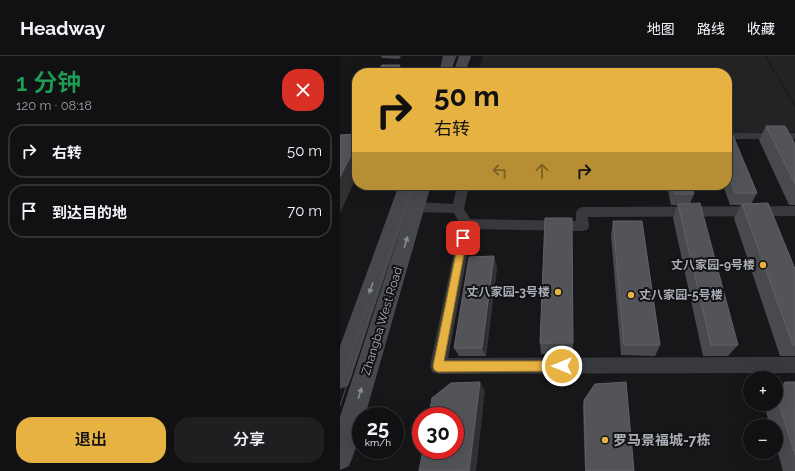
<!DOCTYPE html>
<html lang="zh">
<head>
<meta charset="utf-8">
<style>
  :root { --surface:#111113; --page:#1e1f21; --text:#f1f3f6; --muted:#9c9da0; --line:#303133; --accent:#e6b241 }
  body { margin:0; font-family:Raleway,"Noto Sans SC",sans-serif; background:var(--page); color:var(--text); height:100vh; display:flex; flex-direction:column; font-size:15px; white-space:nowrap }
  * { box-sizing:border-box; margin:0 }
  p { font-size:13px; color:var(--muted) }
  .icon { flex:none; width:22px; height:22px; fill:none; stroke:currentColor; stroke-width:2; stroke-linecap:round; stroke-linejoin:round }
  .map { position:relative; flex:1; overflow:hidden }
  .details { display:flex; flex-direction:column; background:var(--surface); width:340px }
  .details>* { flex:none }
  .guide { position:absolute; left:12px; top:12px; width:380px; height:122px; border-radius:16px; box-shadow:0 4px 16px #0002,0 0 0 1px var(--line); background:#e6b241; color:#111; overflow:hidden }
  .tools { position:absolute; left:403px; top:315px; display:grid; gap:8px }
  .tools a { display:grid; place-items:center; width:40px; height:40px; border-radius:50%; background:var(--surface); box-shadow:0 4px 16px #0002,0 0 0 1px var(--line); font-size:20px }
  .speed { position:absolute; left:12px; top:351px; display:flex; gap:8px; font-size:20px; font-weight:700; text-align:center }
  .speed>* { display:grid; place-content:center; width:52px; height:52px; border-radius:50%; background:var(--surface); box-shadow:0 4px 16px #0002,0 0 0 1px var(--line); line-height:1 }
  .speed small { font-size:10px; font-weight:400 }
  .speed .limit { border:6px solid #d22; background:#fff; color:#111 }
  .pin { position:absolute; display:grid; place-items:center; width:34px; height:34px; color:#fff; margin:-17px; border-radius:8px; box-shadow:0 2px 6px #0006 }
  .me { position:absolute; width:44px; margin:-22px; rotate:270deg; stroke-linejoin:round; filter:drop-shadow(0 0 3px #0008) }
  .turn { display:flex; align-items:center; gap:14px; height:84px; padding:0 16px; font-size:18px }
  .turn .icon { width:52px; height:52px; stroke-width:2.5 }
  .turn b { display:block; font-size:28px; line-height:34px }
  .lanes { display:flex; align-items:center; height:38px; padding:0 16px; background:#0003; justify-content:center; gap:20px; direction:ltr }
  .lanes .off { opacity:.35 }
  .round { display:grid; place-items:center; flex:none; width:42px; height:42px; border-radius:16px; background:var(--page) }
  .headline { display:flex; align-items:center; justify-content:space-between; height:68px; padding:0 16px }
  h1 { font-size:24px; font-weight:600; line-height:30px; color:#1e9e55 }
  .primary-button { display:flex; gap:8px; margin-top:auto; padding:8px 16px }
  .primary-button a { flex:1; height:46px; border-radius:16px; background:var(--accent); color:#111; font-size:16px; font-weight:600; line-height:46px; text-align:center }
  .primary-button a+a { background:var(--page); color:var(--text) }
  ul { padding:0; list-style:none }
  li { display:flex; align-items:center; gap:12px; height:54px; margin:0 8px 6px; padding:0 8px; border:2px solid var(--line); border-radius:16px }
  li div { flex:1 }
  li b { display:block; font-size:15px }
  li em { font-style:normal }
  header { display:flex; align-items:center; gap:24px; box-sizing:border-box; height:56px; padding:0 20px; background:var(--surface); border-bottom:1px solid var(--line) }
  header strong { font-size:19px }
  nav { display:flex; gap:22px; margin-inline-start:auto; font-size:14px }
  main { display:flex; flex:1; min-height:0 }
  .map>svg:first-child { display:block }
  .built { fill:#232325 }
  .lines { fill:none; stroke-linecap:round; stroke-linejoin:round }
  .minor { fill:#38393d; fill-rule:evenodd }
  .secondary { fill:#46484d; fill-rule:evenodd }
  .tram { stroke:#4f5156; stroke-width:1 }
  .wall { fill:#484a4d }
  .shaded-wall { fill:#303133 }
  .building { fill:#535459; stroke:#606268 }
  .oneway { fill:#878a93 }
  .route { fill:#e6b241; stroke:#96742a }
  .poi-dot { fill:#e6b241; stroke:#121214; stroke-width:1.5 }
  .labels { text-anchor:middle; dominant-baseline:central; stroke-width:4; stroke-linejoin:round; paint-order:stroke }
  .poi-label { font-size:12px; font-weight:bold; fill:#aaaeb8; stroke:#121214; text-anchor:end }
  .street-label { font-size:12px; fill:#aaaeb8; stroke:#121214 }
  .near-poi-label { font-size:14px; font-weight:bold; fill:#aaaeb8; stroke:#121214; text-anchor:start }
</style>
</head>
<body>
<header>
<strong>Headway</strong>
<nav><a>地图</a><a>路线</a><a>收藏</a></nav>
</header>
<main>
<section class="details">
<div class="headline"><div><h1>1 分钟</h1><p>120 m · 08:18</p></div><a class="round" style="background:#d93025;color:#fff"><svg class="icon" aria-label="close" viewBox="0 0 24 24"><path d="M6 6l12 12M18 6L6 18"/></svg></a></div>
<ul>
<li><svg class="icon" aria-label="right" viewBox="0 0 24 24"><path d="M7 20v-9h11M14 6l5 5-5 5"/></svg><div><b>右转</b></div><em>50 m</em></li>
<li><svg class="icon" aria-label="arrive" viewBox="0 0 24 24"><path d="M6 21V4h12l-3 4 3 4H6"/></svg><div><b>到达目的地</b></div><em>70 m</em></li>
</ul>
<div class="primary-button"><a>退出</a><a>分享</a></div>
</section>
<div class="map">
<svg width="455" height="415" viewBox="0 0 455 415">
  <rect width="100%" height="100%" fill="#171719"/>
  <g class="built">
    <path d="M143 0H425L455 51V76L387 77V17H138Z"/>
    <path d="M426 0H455V49Z"/>
  </g>
  <g class="lines">
    <g class="minor">
      <rect x="387" y="77" width="68" height="6"/>
      <path d="M117 129H129L124 153 130 163 236 165V156L238 153 242 151 455 150V160L248 161 249 170 247 174 242 175 132 173 108 302 455 301V317L98 318 92 316 90 310 120 168 114 157 76 156 72 154 70 151 72 148 76 146 113 148Z"/>
    </g>
    <g class="secondary">
      <path d="M103 0H115L111 17H99Z"/>
      <path d="M119 0H131L125 17H113Z"/>
      <path d="M59 129H91L25 360H21C21 377 16 394 9 410L0 414V361L63 166 11 322 8 330 0 333V290Z"/>
    </g>
    <g class="tram">
      <path d="M109 17 116 0"/>
      <path d="M0 329 27 248"/>
      <path d="M0 350 72 129"/>
    </g>
  </g>
  <g class="wall">
    <path d="M41 0H61L59 3 42 2Z"/>
    <path d="M17 54V69L13 61Z"/>
    <path d="M387 70 417 137 411 148 455 213V300H440L394 162 401 149H390L383 129H387Z"/>
    <path d="M426 70 455 88V149H449L419 84Z"/>
    <path d="M129 129H149L148 133H130Z"/>
    <rect x="207" y="129" width="22" height="5"/>
    <rect x="269" y="129" width="21" height="4"/>
    <path d="M327 129H352L354 138 350 148 398 289 388 300H363L333 162 337 149H331Z"/>
    <path d="M273 165 320 289 315 300 281 299 271 179Z"/>
    <path d="M157 211 146 300H119L114 292Z"/>
    <path d="M200 287H233V298H201Z"/>
    <path d="M445 326H455V415H443L436 390V370H430L426 356 428 348H436V332Z"/>
    <path d="M244 344 294 415H245L243 352Z"/>
  </g>
  <g class="shaded-wall">
    <path d="M60 9 63 17H56Z"/>
    <path d="M17 87V120L0 157V121Z"/>
    <path d="M154 200 157 211 146 300 142 292Z"/>
    <path d="M140 326 145 335 136 415H129Z"/>
  </g>
  <g class="building">
    <path d="M42 9H60L56 17H37Z"/>
    <path d="M17 54V61H13Z"/>
    <path d="M387 70H389L417 137H395L387 114Z"/>
    <path d="M426 70H445L455 88V128Z"/>
    <path d="M17 78V87L0 121V79Z"/>
    <path d="M333 129H352L354 138H335Z"/>
    <path d="M360 147 398 289H371L338 148Z"/>
    <path d="M428 147 455 213V289H453L402 148Z"/>
    <path d="M205 162H232L233 287H200Z"/>
    <path d="M273 165H302L320 289H284Z"/>
    <path d="M154 200 142 292H114L129 201Z"/>
    <path d="M140 326 129 415H79L83 394H115V360H89L92 342 111 327Z"/>
    <path d="M286 326 294 415H246L244 344 255 328Z"/>
    <path d="M445 326H455V399L439 348Z"/>
  </g>
  <defs><path id="oneway-solid" d="M-6-.8H1V-3.2L6.5 0L1 3.2V.8H-6Z"/></defs>
  <g class="oneway">
    <use href="#oneway-solid" transform="translate(66 186) rotate(-73)"/>
    <use href="#oneway-solid" transform="translate(31 232) rotate(109)"/>
    <use href="#oneway-solid" transform="translate(20 337) rotate(-73)"/>
  </g>
  <path class="route" d="M123 179 127 182 104 305H222L226 306 228 310 226 314 222 315 98 316 94 314 93 310 119 182Z"/>
  <g class="poi-dot">
    <circle cx="423" cy="209" r="4"/>
    <circle cx="218" cy="236" r="4"/>
    <circle cx="291" cy="239" r="4"/>
    <circle cx="265" cy="384" r="4"/>
  </g>
  <g class="labels">
    <g class="poi-label">
      <text x="415" y="209">丈八家园-9号楼</text>
      <text x="210" y="236">丈八家园-3号楼</text>
      <text x="299" y="239" text-anchor="start">丈八家园-5号楼</text>
    </g>
    <g class="street-label">
      <text transform="translate(42 265) rotate(-73)">Zhangba West Road</text>
    </g>
    <g class="near-poi-label">
      <text x="273" y="384">罗马景福城-7栋</text>
    </g>
  </g>
</svg>
<div class="tools">
<a>+</a>
<a>−</a>
</div>
<div class="speed"><div>25<small>km/h</small></div><div class="limit">30</div></div>
<div class="pin" style="left:123px;top:182px;background:#d93025"><svg class="icon" aria-label="arrive" viewBox="0 0 24 24"><path d="M6 21V4h12l-3 4 3 4H6"/></svg></div>
<svg class="me" style="left:222px;top:310px" viewBox="-20 -20 40 40"><circle r="17" fill="#e6b241" stroke="#fff" stroke-width="3"/><path d="M0-11L8 9 0 5-8 9z" fill="#fff"/></svg>
<div class="guide">
<div class="turn"><svg class="icon" aria-label="right" viewBox="0 0 24 24"><path d="M7 20v-9h11M14 6l5 5-5 5"/></svg><div><b>50 m</b>右转</div></div>
<div class="lanes"><svg class="icon off" aria-label="left" viewBox="0 0 24 24"><path d="M17 20v-9H6M10 6l-5 5 5 5"/></svg><svg class="icon off" aria-label="ahead" viewBox="0 0 24 24"><path d="M12 20V5M6 11l6-6 6 6"/></svg><svg class="icon" aria-label="right" viewBox="0 0 24 24"><path d="M7 20v-9h11M14 6l5 5-5 5"/></svg></div>
</div>
</div>
</main>
</body>
</html>
